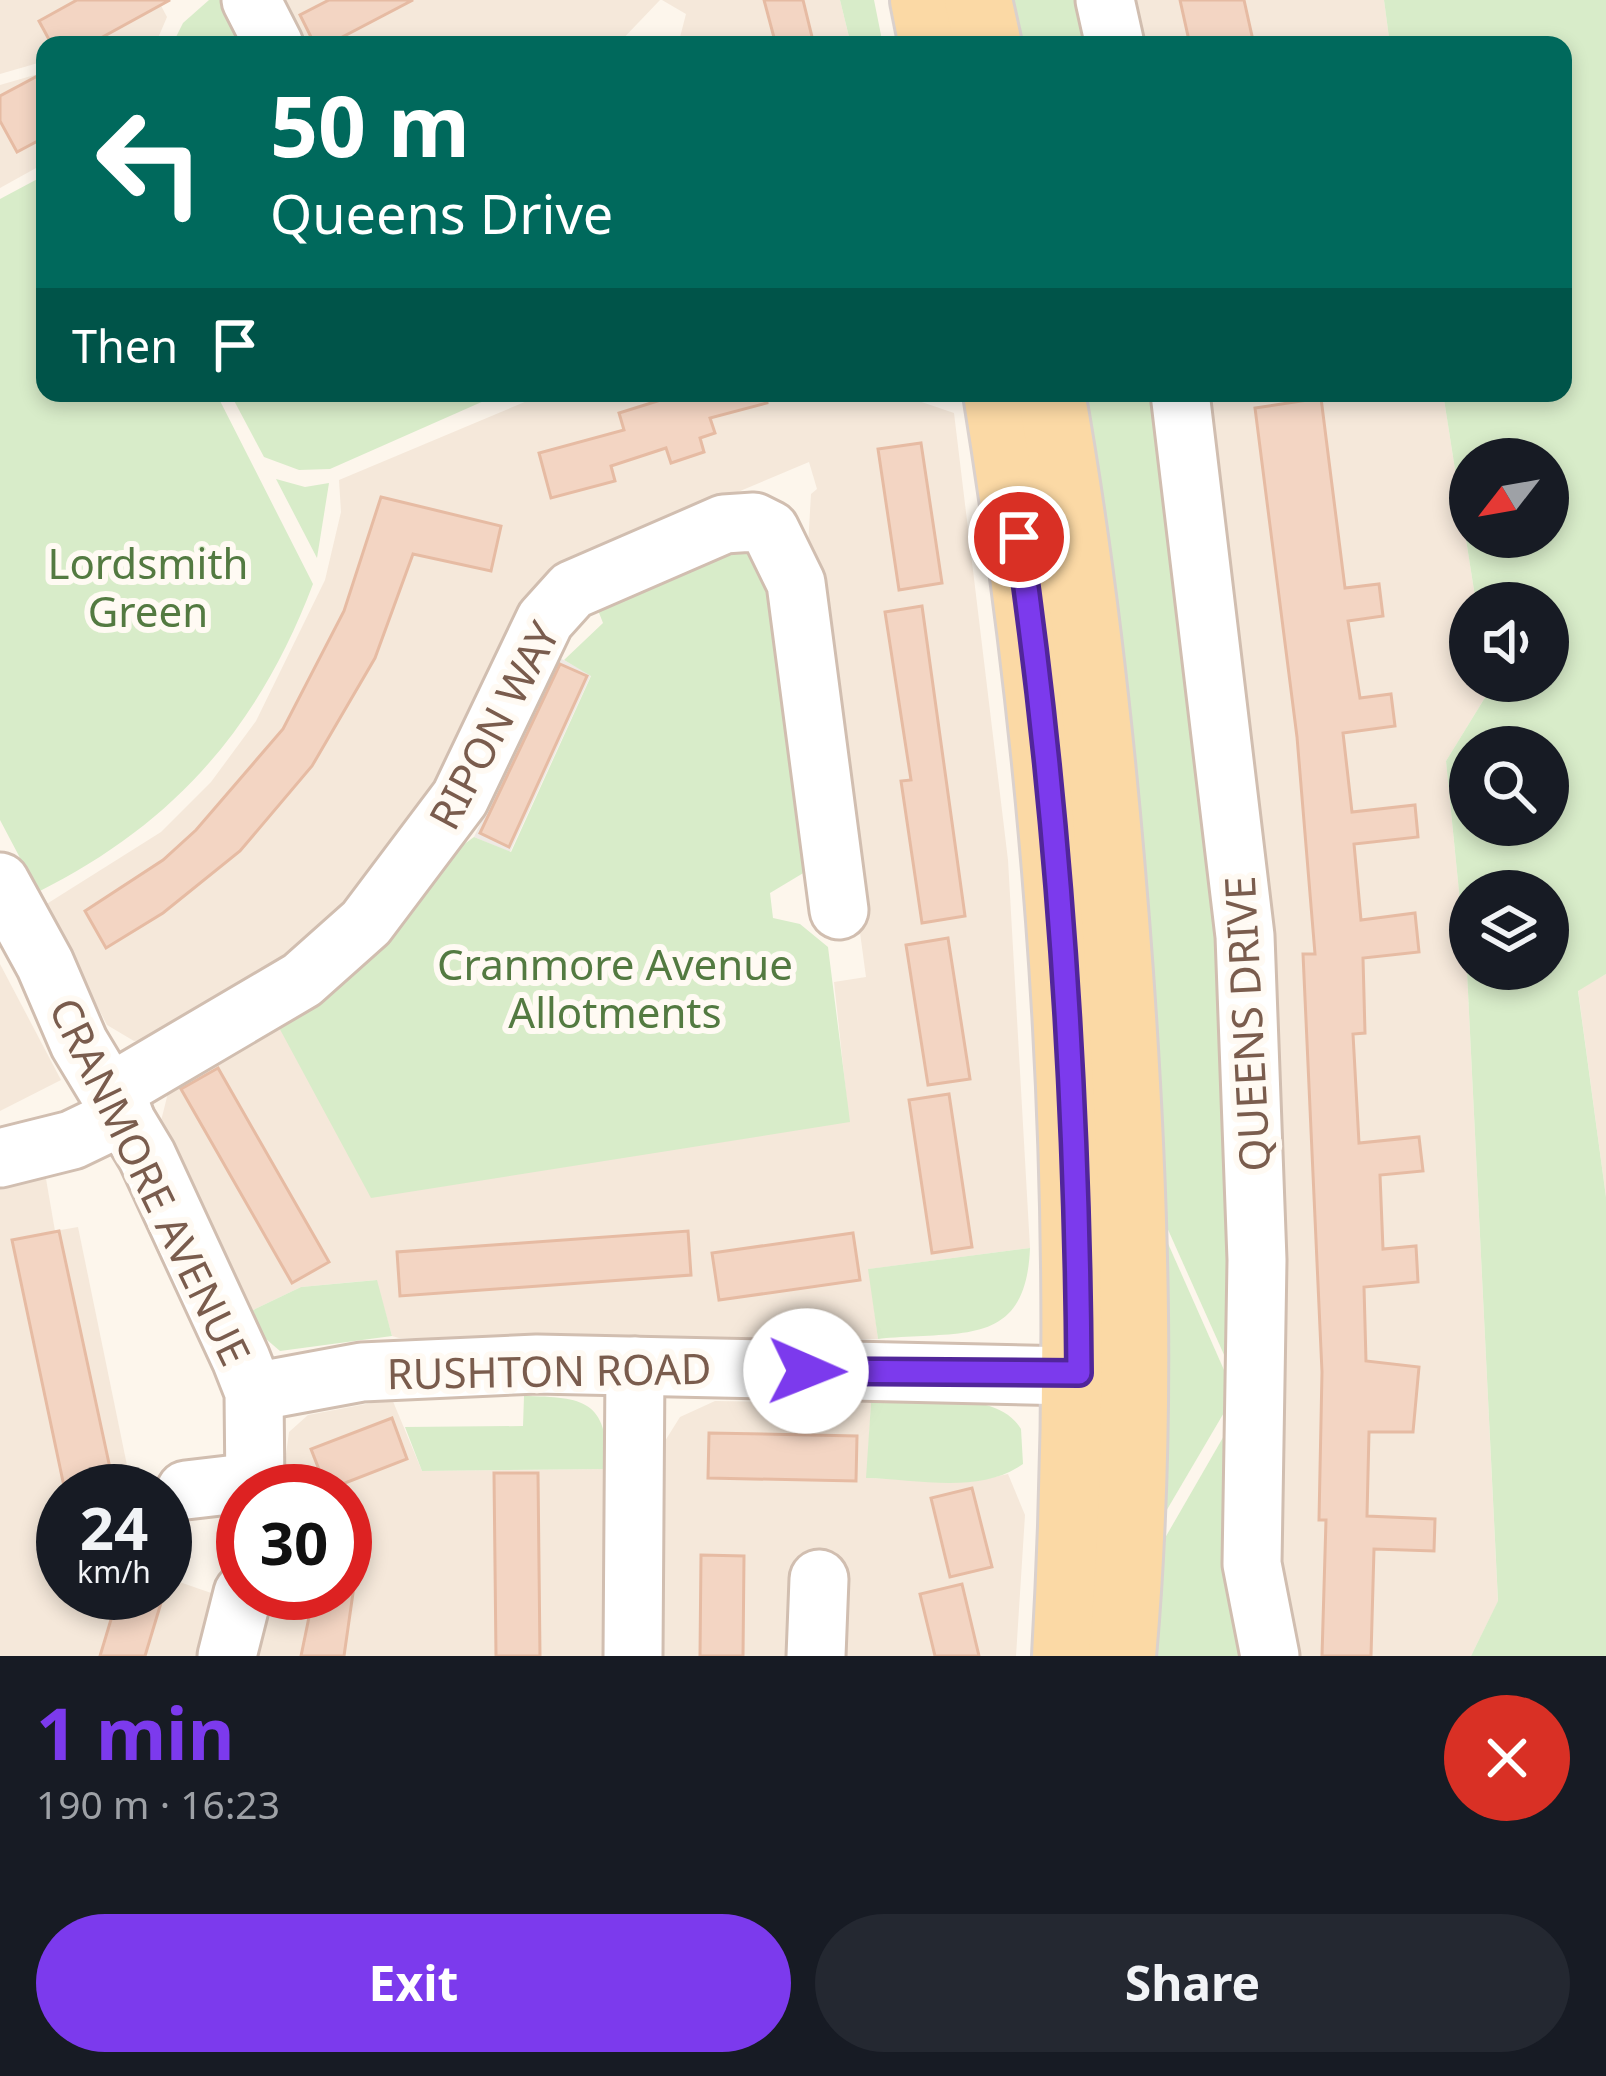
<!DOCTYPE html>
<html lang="en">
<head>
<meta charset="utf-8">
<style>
  :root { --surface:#171b24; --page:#242831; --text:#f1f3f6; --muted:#9ea1a6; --accent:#7c3aed }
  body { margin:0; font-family:"Noto Sans",sans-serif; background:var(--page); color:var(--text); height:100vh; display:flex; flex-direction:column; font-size:45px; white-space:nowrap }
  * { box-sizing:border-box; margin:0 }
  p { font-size:39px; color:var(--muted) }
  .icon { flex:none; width:66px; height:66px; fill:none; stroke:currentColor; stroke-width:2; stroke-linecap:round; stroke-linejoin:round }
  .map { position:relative; height:1656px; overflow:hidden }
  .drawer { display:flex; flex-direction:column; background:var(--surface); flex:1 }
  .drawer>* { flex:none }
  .banner { position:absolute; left:36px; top:36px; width:1536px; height:366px; border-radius:24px; box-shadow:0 6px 18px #0003; background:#00695c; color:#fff; overflow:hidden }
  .needle { width:78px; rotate:239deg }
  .controls { position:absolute; left:1449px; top:438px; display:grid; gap:24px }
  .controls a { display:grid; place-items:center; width:120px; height:120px; border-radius:50%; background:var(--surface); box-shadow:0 6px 18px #0003; font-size:60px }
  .speed { position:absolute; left:36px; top:1464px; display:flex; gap:24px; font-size:60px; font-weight:700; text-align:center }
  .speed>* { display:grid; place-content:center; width:156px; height:156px; border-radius:50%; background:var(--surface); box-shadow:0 6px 18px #0003; line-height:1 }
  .speed small { font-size:30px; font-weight:400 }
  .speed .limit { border:18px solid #d22; background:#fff; color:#111 }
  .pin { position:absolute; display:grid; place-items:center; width:102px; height:102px; color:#fff; margin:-51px; border:6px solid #fff; border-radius:50%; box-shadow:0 3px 12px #0007 }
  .me { position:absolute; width:132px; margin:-66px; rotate:91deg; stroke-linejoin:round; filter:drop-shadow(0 0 9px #0008) }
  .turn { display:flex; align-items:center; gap:42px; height:252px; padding:0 36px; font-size:54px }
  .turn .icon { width:156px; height:156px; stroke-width:2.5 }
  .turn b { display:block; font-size:84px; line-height:102px }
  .then { display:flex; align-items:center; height:114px; padding:0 36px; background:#0003; gap:24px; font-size:45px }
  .round { display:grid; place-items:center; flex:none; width:126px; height:126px; border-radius:63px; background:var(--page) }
  .summary { display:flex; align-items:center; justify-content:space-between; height:204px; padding:0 36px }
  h1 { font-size:72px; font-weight:700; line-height:90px; color:var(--accent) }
  .primary-button { display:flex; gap:24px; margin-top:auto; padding:24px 36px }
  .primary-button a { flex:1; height:138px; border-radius:72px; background:var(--accent); color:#fff; font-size:48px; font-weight:700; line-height:138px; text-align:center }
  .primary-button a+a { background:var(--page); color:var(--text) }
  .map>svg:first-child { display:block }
  .residential { fill:#f5e8da }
  .industrial { fill:#efe9e4 }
  .green { fill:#d8ecc9; fill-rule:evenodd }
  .building { fill:#f3d5c3; stroke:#e6bba3; stroke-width:3 }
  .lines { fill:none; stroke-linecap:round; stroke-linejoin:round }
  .minor-casing { stroke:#d1beb0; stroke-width:63 }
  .major-casing { stroke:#dad1cd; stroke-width:72 }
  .minor { stroke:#fff; stroke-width:57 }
  .major { stroke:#fbd9a5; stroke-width:66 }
  .route-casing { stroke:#51269a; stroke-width:30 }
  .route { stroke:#7c3aed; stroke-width:21 }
  .labels { text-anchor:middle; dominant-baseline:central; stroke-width:12; stroke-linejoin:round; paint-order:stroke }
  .park-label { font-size:42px; fill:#537a41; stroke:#fffaf3 }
  .street-label { font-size:42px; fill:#7a5c4d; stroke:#fffaf3 }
</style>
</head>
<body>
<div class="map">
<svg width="1606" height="1656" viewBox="0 0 1606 1656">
  <rect width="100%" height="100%" fill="#fdf6ec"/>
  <g class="residential">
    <path d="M0 0H158L167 17 155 45H45V61L0 74Z"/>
    <path d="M273 0H660L617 45H295Z"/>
    <path d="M662 0H840L851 45H678L686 14Z"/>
    <path d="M1119 0H1384L1390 45H1128Z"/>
    <path d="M45 72V163L0 188V85Z"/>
    <path d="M546 393H895L954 413 1008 860 1030 1248 869 1269 878 1339 399 1338 392 1336 376 1280 301 1287 249 1312 160 1125 169 1089 276 1022 849 1121 834 982 866 977 808 546 811 494 817 489 809 462 562 566 537 583 426 804 341 909 283 961 149 1039 134 1041 107 1025 45 905 161 832 211 782 256 721 325 580 341 512 339 480Z"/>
    <path d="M1191 393H1443L1476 603H1470V681H1488L1489 691 1446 761 1467 972 1498 1602 1471 1656H1282Z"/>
    <path d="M0 964 61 1080 0 1111Z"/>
    <path d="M1606 974V1197L1578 990Z"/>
    <path d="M45 1173 55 1231 78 1227 129 1475 112 1477 111 1491H63V1593H165V1577L217 1595 199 1656H0V1184Z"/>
    <path d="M392 1399 422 1471 607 1469 606 1656H256L270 1593H345V1491H281L289 1432 308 1415Z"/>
    <path d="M715 1401 871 1403 867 1478 976 1481 1008 1474 1025 1515 1016 1656H659L665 1441 680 1417Z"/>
  </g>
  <path class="industrial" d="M558 657 591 675 510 852 474 837Z"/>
  <g class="green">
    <path d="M209 0H226L246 38 232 45H172L183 23Z"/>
    <path d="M840 0H874L883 45H851Z"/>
    <path d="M1001 0H1091L1100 45H1010Z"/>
    <path d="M1384 0H1606V974L1578 991 1606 1197V1656H1471L1498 1601 1467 972 1446 761 1489 691 1488 681H1548V603H1476L1443 393H1563V45H1390ZM1470 459H1548V537H1470ZM1548 747V825H1470V747ZM1470 891H1548V969H1470Z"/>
    <path d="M45 175V393H216L313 584C259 727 174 824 38 892L0 820V199Z"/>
    <path d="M230 393H502L330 469 299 470 264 457Z"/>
    <path d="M1074 393H1164L1215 794 1234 1377 1161 1214Z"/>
    <path d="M276 479 305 487 329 483 317 558Z"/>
    <path d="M747 547 772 568 810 869 770 893 773 918 800 924 828 947 850 1122 371 1198 276 1022 456 850 474 837 511 852 591 676 564 660 603 623 596 605Z"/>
    <path d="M1162 1230 1232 1388V1399L1148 1542Z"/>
    <path d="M1030 1248C1026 1350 960 1330 878 1339L868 1269Z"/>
    <path d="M377 1280 392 1336 280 1351 259 1333 249 1312 301 1287Z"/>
    <path d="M524 1396C586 1397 608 1401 607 1469L422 1471 405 1427 523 1426Z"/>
    <path d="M871 1403C913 1403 996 1387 1021 1429L1023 1464C980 1495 916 1479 866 1478Z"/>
    <path d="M1240 1408 1254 1656H1144L1150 1564Z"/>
  </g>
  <g class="building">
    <path d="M77 0H170L88 45H52L39 21Z"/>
    <path d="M329 0H413L327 45H315L300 15Z"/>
    <path d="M764 0H803L814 45H776Z"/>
    <path d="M1180 0H1244L1254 45H1190Z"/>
    <path d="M45 72V137L17 152 0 121V96Z"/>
    <path d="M683 393H766L767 403 710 418 715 433 700 438 704 452 671 463 666 448 611 466 615 481 551 498 539 453 624 430 619 413Z"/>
    <path d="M1321 398 1345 588 1379 584 1383 616 1348 621 1360 698 1391 694 1395 726 1343 733 1352 812 1415 805 1418 837 1354 844 1361 920 1415 913 1419 952 1363 958 1365 1033 1353 1034 1359 1143 1419 1137 1423 1171 1380 1175 1383 1249 1416 1246 1418 1282 1364 1287 1366 1361 1419 1367 1413 1432H1369L1367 1516 1435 1519 1434 1551 1374 1549 1371 1656H1322L1326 1520H1319L1322 1372 1303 954H1315L1297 737 1255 408Z"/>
    <path d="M921 443 942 583 899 590 878 449Z"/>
    <path d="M381 497 501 526 491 571 413 554 375 658 312 766 240 851 163 913 106 948 85 911 163 860 196 830 283 729 344 611Z"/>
    <path d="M922 606 965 916 922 923 901 781 911 780 885 612Z"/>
    <path d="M560 664 587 676 509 847 480 833Z"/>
    <path d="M948 938 970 1079 928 1085 906 945Z"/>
    <path d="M218 1068 329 1262 292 1283 181 1089Z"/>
    <path d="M949 1094 972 1247 932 1253 909 1100Z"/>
    <path d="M59 1231 113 1482 73 1491H65L12 1240Z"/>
    <path d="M688 1231 691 1275 400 1296 397 1252Z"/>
    <path d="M853 1233 860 1280 719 1300 712 1253Z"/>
    <path d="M392 1418 407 1459 327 1490 311 1449Z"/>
    <path d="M709 1433 857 1436 856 1481 708 1478Z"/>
    <path d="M494 1473H538L540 1656H496Z"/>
    <path d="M972 1488 992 1567 950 1577 931 1498Z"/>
    <path d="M701 1555 744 1556 743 1656H700Z"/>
    <path d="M962 1584 979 1656H935L920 1594Z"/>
    <path d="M119 1593H164L145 1656H100Z"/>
    <path d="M314 1593H353L344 1656H301Z"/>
  </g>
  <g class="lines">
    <defs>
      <g id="minor">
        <path d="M251 0 274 45"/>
        <path d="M1105 0 1115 45"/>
        <path d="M1180 393 1245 936 1257 1260 1252 1564 1270 1656"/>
        <path d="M0 882 45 964 79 1043 147 1156 241 1359 254 1392 255 1491"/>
        <path d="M110 1093 302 980 366 923 460 798 545 620 572 590 724 524 754 522 770 530 796 583 839 910"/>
        <path d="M0 1158 72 1140 124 1115"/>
        <path d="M254 1392 362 1372 537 1364 1117 1377"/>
        <path d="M186 1490 254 1482"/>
        <path d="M227 1656 243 1593"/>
        <path d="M633 1656 635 1366"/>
        <path d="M816 1656 819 1579"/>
      </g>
      <g id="major">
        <path d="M924 0 933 45"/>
        <path d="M978 0 988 45"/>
        <path d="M997 393C1066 820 1091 1224 1066 1656"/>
        <path d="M1051 393C1085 585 1105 778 1119 973 1135 1199 1142 1429 1122 1656"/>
      </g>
    </defs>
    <use href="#minor" class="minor-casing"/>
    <use href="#major" class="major-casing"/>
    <use href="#minor" class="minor"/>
    <use href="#major" class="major"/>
  </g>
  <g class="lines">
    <defs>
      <path id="route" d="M806 1371 1079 1373C1077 1093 1059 814 1019 537"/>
    </defs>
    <use href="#route" class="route-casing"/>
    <use href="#route" class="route"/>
  </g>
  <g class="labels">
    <g class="park-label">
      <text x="148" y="562">Lordsmith<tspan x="148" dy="48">Green</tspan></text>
      <text x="615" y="963">Cranmore Avenue<tspan x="615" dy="48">Allotments</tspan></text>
    </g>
    <g class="street-label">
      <text transform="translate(493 725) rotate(-62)">RIPON WAY</text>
      <text transform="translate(1246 1024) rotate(-93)">QUEENS DRIVE</text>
      <text transform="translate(151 1181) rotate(64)">CRANMORE AVENUE</text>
      <text transform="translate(549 1370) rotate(-1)">RUSHTON ROAD</text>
    </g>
  </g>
</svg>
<div class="controls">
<a><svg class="needle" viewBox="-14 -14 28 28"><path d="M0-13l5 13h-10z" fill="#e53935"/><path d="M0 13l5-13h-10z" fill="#9ea1a6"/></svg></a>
<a><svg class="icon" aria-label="sound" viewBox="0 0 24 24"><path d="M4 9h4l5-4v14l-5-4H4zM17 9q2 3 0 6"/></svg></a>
<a><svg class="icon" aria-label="search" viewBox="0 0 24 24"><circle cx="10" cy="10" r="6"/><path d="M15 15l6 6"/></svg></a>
<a><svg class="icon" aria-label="layers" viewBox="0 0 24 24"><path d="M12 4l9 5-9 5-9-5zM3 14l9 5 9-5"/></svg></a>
</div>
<div class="speed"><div>24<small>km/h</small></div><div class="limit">30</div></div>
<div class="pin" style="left:1019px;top:537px;background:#d93025"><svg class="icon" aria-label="arrive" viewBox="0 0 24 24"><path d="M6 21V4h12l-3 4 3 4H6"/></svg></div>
<svg class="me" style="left:806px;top:1371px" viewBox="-20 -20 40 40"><circle r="19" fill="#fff"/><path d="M0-13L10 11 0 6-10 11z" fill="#7c3aed"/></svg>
<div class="banner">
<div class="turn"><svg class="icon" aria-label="left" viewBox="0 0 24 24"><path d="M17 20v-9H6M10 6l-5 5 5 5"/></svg><div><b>50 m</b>Queens Drive</div></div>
<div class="then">Then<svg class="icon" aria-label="arrive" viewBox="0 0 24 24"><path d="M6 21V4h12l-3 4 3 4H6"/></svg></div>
</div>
</div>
<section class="drawer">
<div class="summary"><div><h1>1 min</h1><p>190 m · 16:23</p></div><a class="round" style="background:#d93025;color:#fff"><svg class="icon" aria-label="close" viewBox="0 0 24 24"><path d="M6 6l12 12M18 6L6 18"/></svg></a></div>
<div class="primary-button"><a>Exit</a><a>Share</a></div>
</section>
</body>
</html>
